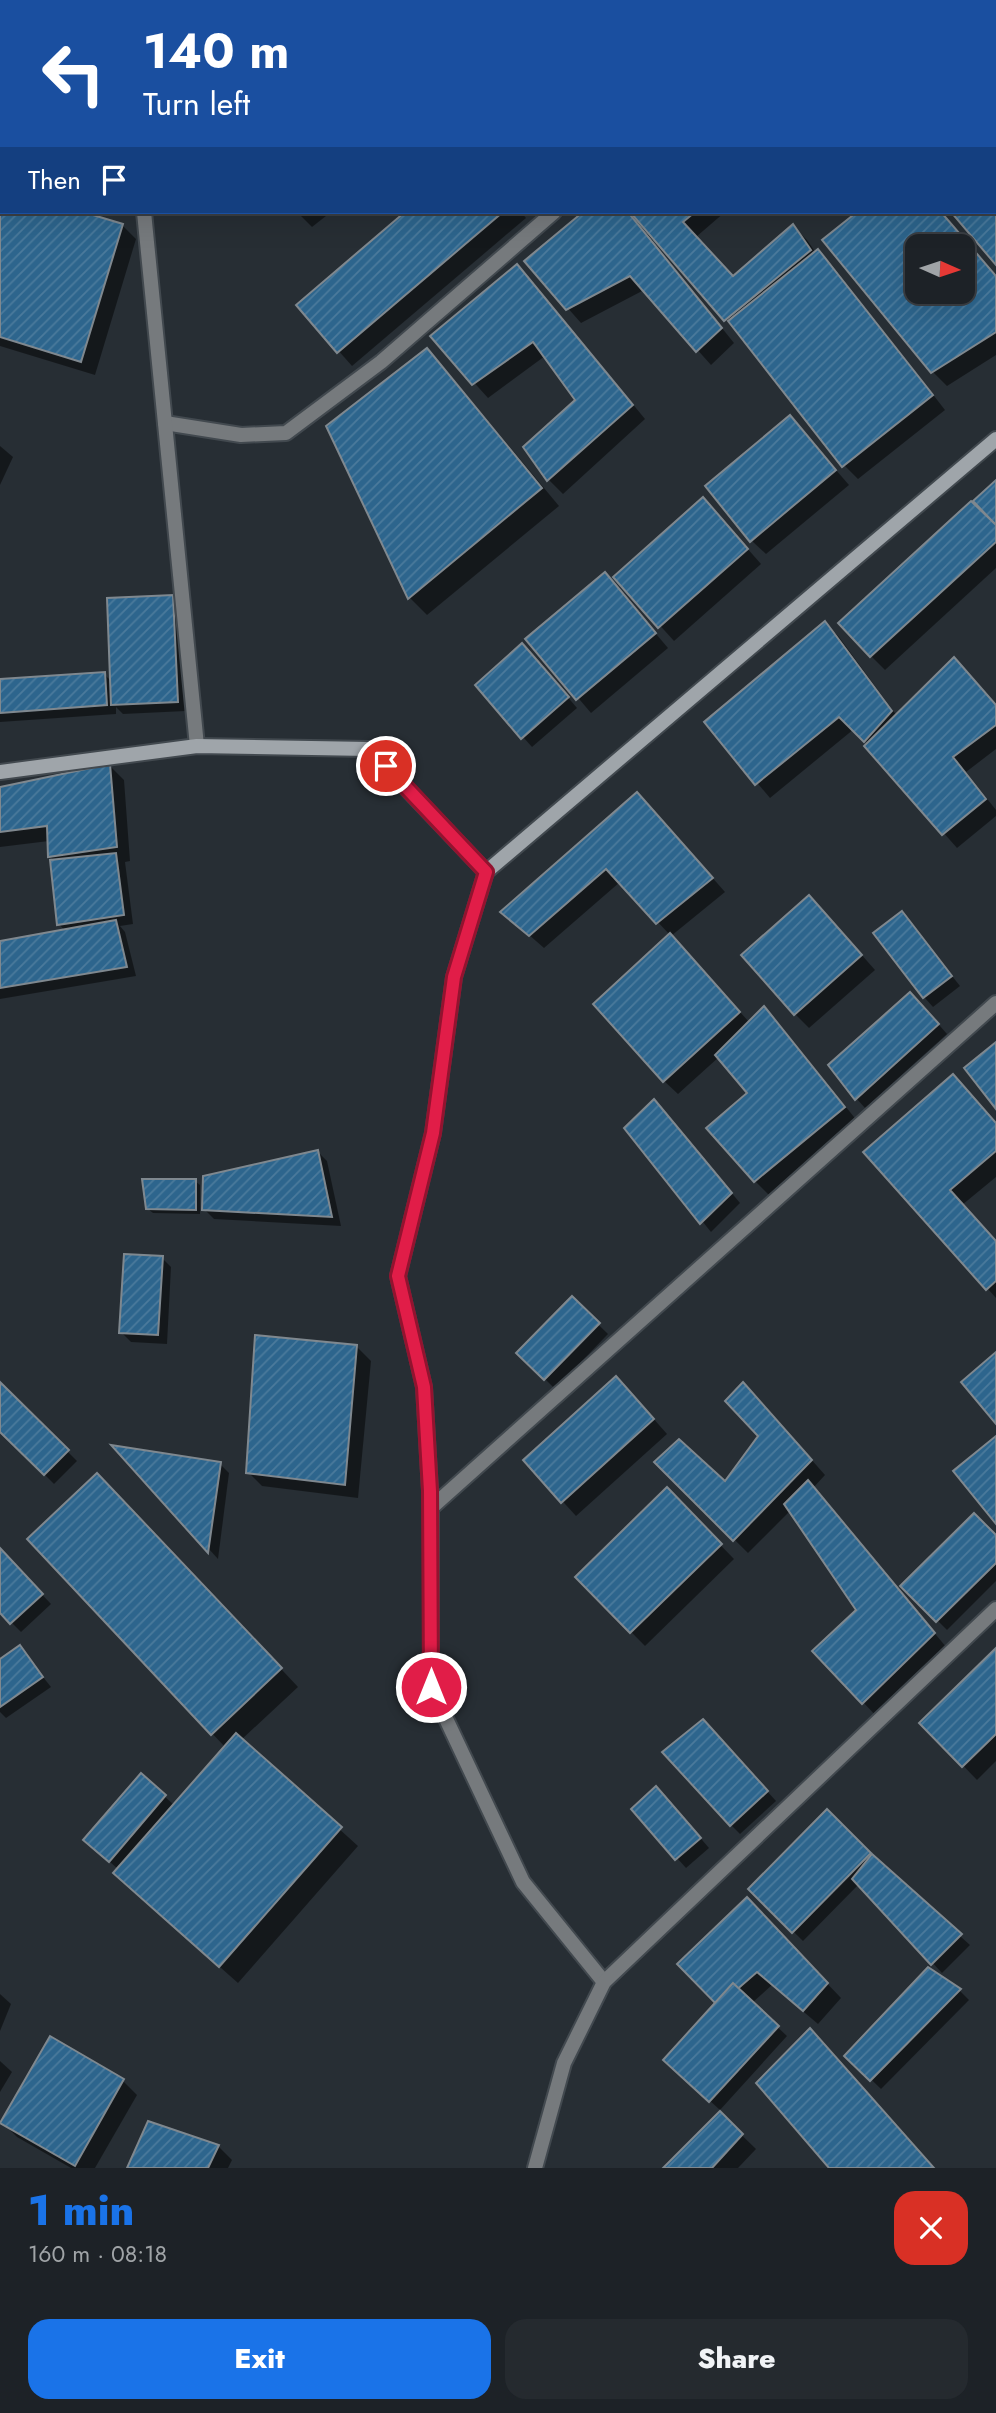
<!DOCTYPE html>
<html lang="en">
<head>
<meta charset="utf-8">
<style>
  :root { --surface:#1d2227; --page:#252a2f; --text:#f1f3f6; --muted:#a0a4a7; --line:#3b3f44; --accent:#1a73e8 }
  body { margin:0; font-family:Jost,sans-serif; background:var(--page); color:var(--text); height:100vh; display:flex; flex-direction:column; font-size:26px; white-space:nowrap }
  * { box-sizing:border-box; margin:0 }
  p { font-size:23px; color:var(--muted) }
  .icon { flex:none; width:38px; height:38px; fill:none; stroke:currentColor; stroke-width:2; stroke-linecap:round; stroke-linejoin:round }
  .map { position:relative; height:2168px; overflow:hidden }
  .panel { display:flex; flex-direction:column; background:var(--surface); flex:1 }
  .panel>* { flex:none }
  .hud { position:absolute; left:0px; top:0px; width:998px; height:214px; box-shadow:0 7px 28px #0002,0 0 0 2px var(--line); background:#1a4fa0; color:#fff; overflow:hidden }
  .needle { width:46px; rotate:93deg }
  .buttons { position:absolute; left:905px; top:234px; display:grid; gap:14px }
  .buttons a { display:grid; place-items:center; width:70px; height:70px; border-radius:14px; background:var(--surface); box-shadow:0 7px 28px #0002,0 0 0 2px var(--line); font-size:35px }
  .pin { position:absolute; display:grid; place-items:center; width:60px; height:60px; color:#fff; margin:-30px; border:4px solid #fff; border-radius:50%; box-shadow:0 2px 7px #0007 }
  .me { position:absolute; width:77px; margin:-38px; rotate:0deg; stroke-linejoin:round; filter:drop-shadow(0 0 5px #0008) }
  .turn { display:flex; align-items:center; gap:24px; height:147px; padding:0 28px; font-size:32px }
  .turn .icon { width:91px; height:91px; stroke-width:2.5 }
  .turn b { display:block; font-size:49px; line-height:60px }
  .then { display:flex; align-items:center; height:66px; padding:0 28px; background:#0003; gap:14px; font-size:26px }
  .round { display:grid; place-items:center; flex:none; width:74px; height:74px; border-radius:21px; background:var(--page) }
  .summary { display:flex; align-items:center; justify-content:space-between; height:119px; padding:0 28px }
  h1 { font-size:42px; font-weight:800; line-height:52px; color:var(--accent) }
  .primary-button { display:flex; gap:14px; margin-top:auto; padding:14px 28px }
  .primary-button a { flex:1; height:80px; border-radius:21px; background:var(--accent); color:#fff; font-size:28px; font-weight:800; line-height:80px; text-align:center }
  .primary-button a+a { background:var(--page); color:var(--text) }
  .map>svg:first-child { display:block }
  .shadow { fill:#0007; fill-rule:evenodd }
  .building { fill:url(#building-hatch); stroke:#7f888f; stroke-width:2; fill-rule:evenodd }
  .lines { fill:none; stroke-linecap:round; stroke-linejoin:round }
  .lane-casing { stroke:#42494f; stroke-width:18 }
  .street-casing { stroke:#42494f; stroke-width:18 }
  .secondary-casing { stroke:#42494f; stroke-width:18 }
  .lane { stroke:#767a7d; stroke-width:14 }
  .street { stroke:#767a7d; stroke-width:14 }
  .secondary { stroke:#9fa5aa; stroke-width:14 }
  .route-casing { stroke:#92132f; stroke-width:18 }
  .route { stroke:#e11d48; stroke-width:12 }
</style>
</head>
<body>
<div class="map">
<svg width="996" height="2168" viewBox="0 0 996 2168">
  <defs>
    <pattern id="building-hatch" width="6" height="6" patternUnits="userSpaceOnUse" patternTransform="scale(1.75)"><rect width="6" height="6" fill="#2d658d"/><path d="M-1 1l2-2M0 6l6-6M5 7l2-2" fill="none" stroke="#4b7a9c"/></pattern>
  </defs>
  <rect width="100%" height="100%" fill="#272e34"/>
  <g class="shadow">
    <path d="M0 0H53V2H2V33H0Z"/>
    <path d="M246 0H378L377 2H246Z"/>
    <path d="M468 0H548L550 2H469Z"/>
    <path d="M649 0H784L782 2H647Z"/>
    <path d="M0 76H2L0 179Z"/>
    <path d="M996 104V263L953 212H996Z"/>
    <path d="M0 188 2 212H77L122 225 136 239 95 375 0 346Z"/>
    <path d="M297 212H331L312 227Z"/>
    <path d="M408 212H521L526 218 352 366 298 305Z"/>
    <path d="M586 212H725L696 237 733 278 793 226 807 240 816 253 818 252 832 265 945 410 858 479 844 465 739 333 655 239 652 241 734 343 711 365 644 290 581 323 526 261Z"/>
    <path d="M859 212H941L996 276V355L947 386 933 372 825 240ZM917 247H962V292H917Z"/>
    <path d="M517 266 531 280 645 419 563 494 549 480 525 447 577 400 545 356 488 398 432 336Z"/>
    <path d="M427 350 444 368 559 506 427 615 410 598 328 426Z"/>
    <path d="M790 417 849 485 766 554 752 541Z"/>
    <path d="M0 446 13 457 0 485Z"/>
    <path d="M996 482V568L885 670 871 656 974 503Z"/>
    <path d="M717 514 761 564 674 641 616 577Z"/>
    <path d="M605 574 668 648 591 713 528 639Z"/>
    <path d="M173 596 182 606 186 711 123 714 116 707V714L0 722V681L104 674 112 682Z"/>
    <path d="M825 623 839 637 897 716 996 706V749L966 772 996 810V816L957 848 867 746 869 744 854 729 770 798 706 722Z"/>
    <path d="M532 655 577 708 532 747 523 737Z"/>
    <path d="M110 766 124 780 130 861 125 862 133 924 120 926 125 932 136 976 0 999V942L65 931 59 924 55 862 50 856 49 841 0 847V789Z"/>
    <path d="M651 808 725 892 671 936 750 1023 764 1008 778 1022 858 1122 769 1195 755 1181 750 1094 719 1057 678 1094 664 1081 670 935 620 882 544 948 503 912Z"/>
    <path d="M823 911 875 970 809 1028 795 1014Z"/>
    <path d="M902 913 960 986 933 1007 924 997Z"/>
    <path d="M920 1003 947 1034 865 1108 856 1098Z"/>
    <path d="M663 1111 740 1203 711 1232 627 1128Z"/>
    <path d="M996 1124V1177L962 1205 996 1242V1298L866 1152Z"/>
    <path d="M318 1152 327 1161 341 1226 214 1219 204 1209Z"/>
    <path d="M195 1181 200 1185V1214L153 1213 148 1209Z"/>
    <path d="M162 1258 171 1267 167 1344 131 1342 121 1332Z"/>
    <path d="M572 1299 608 1334 555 1389 519 1353Z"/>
    <path d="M357 1347 371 1361 358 1498 262 1486 248 1472Z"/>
    <path d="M0 1384 77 1461 54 1484 0 1430Z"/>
    <path d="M630 1392 667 1434 576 1516 525 1460Z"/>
    <path d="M757 1398 825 1475 813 1488 947 1648 877 1717 815 1651 859 1610 791 1510 748 1553 657 1463 725 1483 760 1436Z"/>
    <path d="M116 1447 220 1464 229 1473 218 1559Z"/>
    <path d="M667 1490 734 1559 645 1646 577 1577Z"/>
    <path d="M115 1492 298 1687 241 1740 358 1846 238 1983 133 1890 118 1869 95 1849 141 1775 174 1805 225 1747 29 1540Z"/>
    <path d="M996 1537V1581L947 1630 903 1586Z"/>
    <path d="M0 1550 51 1604 21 1632 0 1611Z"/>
    <path d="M19 1647 51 1687 6 1718 0 1712V1661Z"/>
    <path d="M996 1650V1761L977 1780 922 1723Z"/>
    <path d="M713 1731 776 1801 740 1834 731 1825Z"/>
    <path d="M666 1798 709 1848 686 1868 633 1809Z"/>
    <path d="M827 1812 872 1857 970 1945 942 1973 859 1884 803 1941 750 1889Z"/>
    <path d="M760 1913 841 1998 818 2024 772 1985 752 2003 787 2036 720 2110 675 2069 717 2003Z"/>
    <path d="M929 1969 960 1991 969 2000 881 2089 847 2056Z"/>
    <path d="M0 1994 11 2004 0 2031Z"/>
    <path d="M50 2039 123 2081 137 2095 95 2168H71L17 2137 3 2123Z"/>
    <path d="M0 2061 12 2072 0 2092Z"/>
    <path d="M720 2114 756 2149 738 2168H666Z"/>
    <path d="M218 2146 232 2160 228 2168H129Z"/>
  </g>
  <g class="building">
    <path d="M0 0H37V2H2V23L0 22Z"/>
    <path d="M244 0H356L355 2H244Z"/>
    <path d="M558 0H609L611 2H560Z"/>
    <path d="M646 0H753L751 2H644Z"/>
    <path d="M838 0H889L891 2H836Z"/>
    <path d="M996 101V265L951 212H996Z"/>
    <path d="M0 187H2V212H83L123 224 81 362 0 337Z"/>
    <path d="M405 212H503L337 353 296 305Z"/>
    <path d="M583 212H628L722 328 696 352 630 276 566 310 524 261Z"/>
    <path d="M630 212H695L683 222 733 276 793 224 811 250 724 321Z"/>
    <path d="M857 212H941L996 276V332L931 373 822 240ZM917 247H962V292H917Z"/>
    <path d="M818 249 933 395 842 467 728 321Z"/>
    <path d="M517 264 633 405 547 481 523 447 575 400 533 342 472 385 430 336Z"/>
    <path d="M427 348 542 488 408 599 326 426Z"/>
    <path d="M790 415 836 470 750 542 705 486Z"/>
    <path d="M996 480V525L973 501Z"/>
    <path d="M703 497 748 549 658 628 613 577Z"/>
    <path d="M971 501 996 525V542L870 657 838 623Z"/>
    <path d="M605 572 656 633 576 700 525 639Z"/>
    <path d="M173 595 178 702 111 705 107 598Z"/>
    <path d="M825 621 892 711 864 742 839 717 755 785 704 722Z"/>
    <path d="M522 643 569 697 521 739 475 685Z"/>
    <path d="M954 657 996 705V725L953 757 986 799 942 835 864 746Z"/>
    <path d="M105 672 107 705 0 713V679Z"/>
    <path d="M110 764 117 847 48 857 47 826 0 832V787Z"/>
    <path d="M637 792 713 878 656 924 606 869 529 936 500 912Z"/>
    <path d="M116 853 124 915 57 925 50 860Z"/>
    <path d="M809 895 862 955 794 1015 741 955Z"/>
    <path d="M902 911 952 976 923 998 873 933Z"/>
    <path d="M116 920 127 967 0 988V941Z"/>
    <path d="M670 933 740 1012 663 1082 593 1004Z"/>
    <path d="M910 992 939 1024 855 1100 828 1065Z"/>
    <path d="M764 1006 845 1107 754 1182 706 1128 747 1093 715 1055Z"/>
    <path d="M996 1042V1109L964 1068Z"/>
    <path d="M953 1074 996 1123V1151L950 1190 996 1241V1281L986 1290 863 1152Z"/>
    <path d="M654 1099 732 1193 700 1224 624 1128Z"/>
    <path d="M318 1150 332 1217 202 1210 203 1176Z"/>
    <path d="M142 1179H196V1210L146 1209Z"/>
    <path d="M124 1254 163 1256 158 1335 119 1333Z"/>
    <path d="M572 1296 600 1323 544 1380 516 1353Z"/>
    <path d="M255 1335 357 1345 345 1485 246 1473Z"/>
    <path d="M996 1352V1424L961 1382Z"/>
    <path d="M616 1376 654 1419 561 1503 523 1460Z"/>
    <path d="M0 1382 69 1450 44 1475 0 1432Z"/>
    <path d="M743 1382 812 1460 733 1541 654 1462 679 1439 725 1481 758 1436 725 1401Z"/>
    <path d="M996 1436V1524L953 1471Z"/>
    <path d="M111 1445 221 1462 208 1553Z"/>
    <path d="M97 1473 282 1668 211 1735 27 1539Z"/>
    <path d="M808 1480 935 1633 862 1704 812 1651 856 1610 784 1504Z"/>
    <path d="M667 1487 722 1544 630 1633 575 1577Z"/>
    <path d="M974 1513 996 1535V1563L936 1622 900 1586Z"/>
    <path d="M0 1548 43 1594 10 1624 0 1613Z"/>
    <path d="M20 1645 43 1677 0 1707V1659Z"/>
    <path d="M996 1648V1734L962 1767 919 1723Z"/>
    <path d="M703 1719 768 1791 730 1826 662 1752Z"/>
    <path d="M236 1733 342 1827 219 1967 113 1873Z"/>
    <path d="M141 1773 166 1795 109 1862 83 1840Z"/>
    <path d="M656 1786 701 1838 675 1860 631 1809Z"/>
    <path d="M827 1809 871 1853 792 1933 748 1889Z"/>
    <path d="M872 1854 962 1934 931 1965 852 1879Z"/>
    <path d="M747 1897 828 1983 803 2011 757 1972 718 2006 677 1964Z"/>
    <path d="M928 1967 961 1989 870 2081 844 2056Z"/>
    <path d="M733 1983 779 2026 709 2102 663 2060Z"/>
    <path d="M810 2028 934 2168H829L756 2083Z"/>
    <path d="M50 2036 124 2079 75 2166 0 2123Z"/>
    <path d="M720 2111 743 2134 712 2168H663Z"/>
    <path d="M148 2121 219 2145 208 2168H127Z"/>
  </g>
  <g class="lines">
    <defs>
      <g id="lane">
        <path d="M796 2 798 0"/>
        <path d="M165 423 241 435 286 433 381 362 554 212"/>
      </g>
      <g id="street">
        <path d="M927 0 930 2"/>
        <path d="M151 2V0"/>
        <path d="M0 65 2 66"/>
        <path d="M144 212 197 746"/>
        <path d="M486 872 454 977 433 1133 398 1276 424 1387 431 1508V1687L523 1882 604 1982"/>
        <path d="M431 1508 996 1003"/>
        <path d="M535 2168 564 2063 604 1982 996 1609"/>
      </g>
      <path id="secondary" d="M0 772 197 746 369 749 486 872 996 439"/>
    </defs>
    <use href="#lane" class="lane-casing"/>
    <use href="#street" class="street-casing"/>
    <use href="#secondary" class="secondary-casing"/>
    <use href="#lane" class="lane"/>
    <use href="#street" class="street"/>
    <use href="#secondary" class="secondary"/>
  </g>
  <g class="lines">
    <defs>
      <path id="route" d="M386 766 486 872 454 977 433 1133 398 1276 424 1387 430 1491 431 1687"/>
    </defs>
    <use href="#route" class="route-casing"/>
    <use href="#route" class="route"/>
  </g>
</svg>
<div class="buttons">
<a><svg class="needle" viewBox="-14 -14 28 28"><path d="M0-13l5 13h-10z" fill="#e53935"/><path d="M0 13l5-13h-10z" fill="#a0a4a7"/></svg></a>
</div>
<div class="pin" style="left:386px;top:766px;background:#d93025"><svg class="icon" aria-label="arrive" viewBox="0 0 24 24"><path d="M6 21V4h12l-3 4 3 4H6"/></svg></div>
<svg class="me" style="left:431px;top:1687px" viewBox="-20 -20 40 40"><circle r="17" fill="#e11d48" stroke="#fff" stroke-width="3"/><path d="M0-11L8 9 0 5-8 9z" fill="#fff"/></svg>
<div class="hud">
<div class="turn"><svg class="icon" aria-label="left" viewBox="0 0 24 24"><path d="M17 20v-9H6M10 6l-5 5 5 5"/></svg><div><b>140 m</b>Turn left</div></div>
<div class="then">Then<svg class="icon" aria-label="arrive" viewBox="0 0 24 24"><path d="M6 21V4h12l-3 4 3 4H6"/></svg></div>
</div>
</div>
<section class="panel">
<div class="summary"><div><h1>1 min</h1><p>160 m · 08:18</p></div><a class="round" style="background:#d93025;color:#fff"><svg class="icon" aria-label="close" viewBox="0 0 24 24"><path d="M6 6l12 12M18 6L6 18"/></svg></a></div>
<div class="primary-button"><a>Exit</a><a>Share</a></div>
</section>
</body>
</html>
